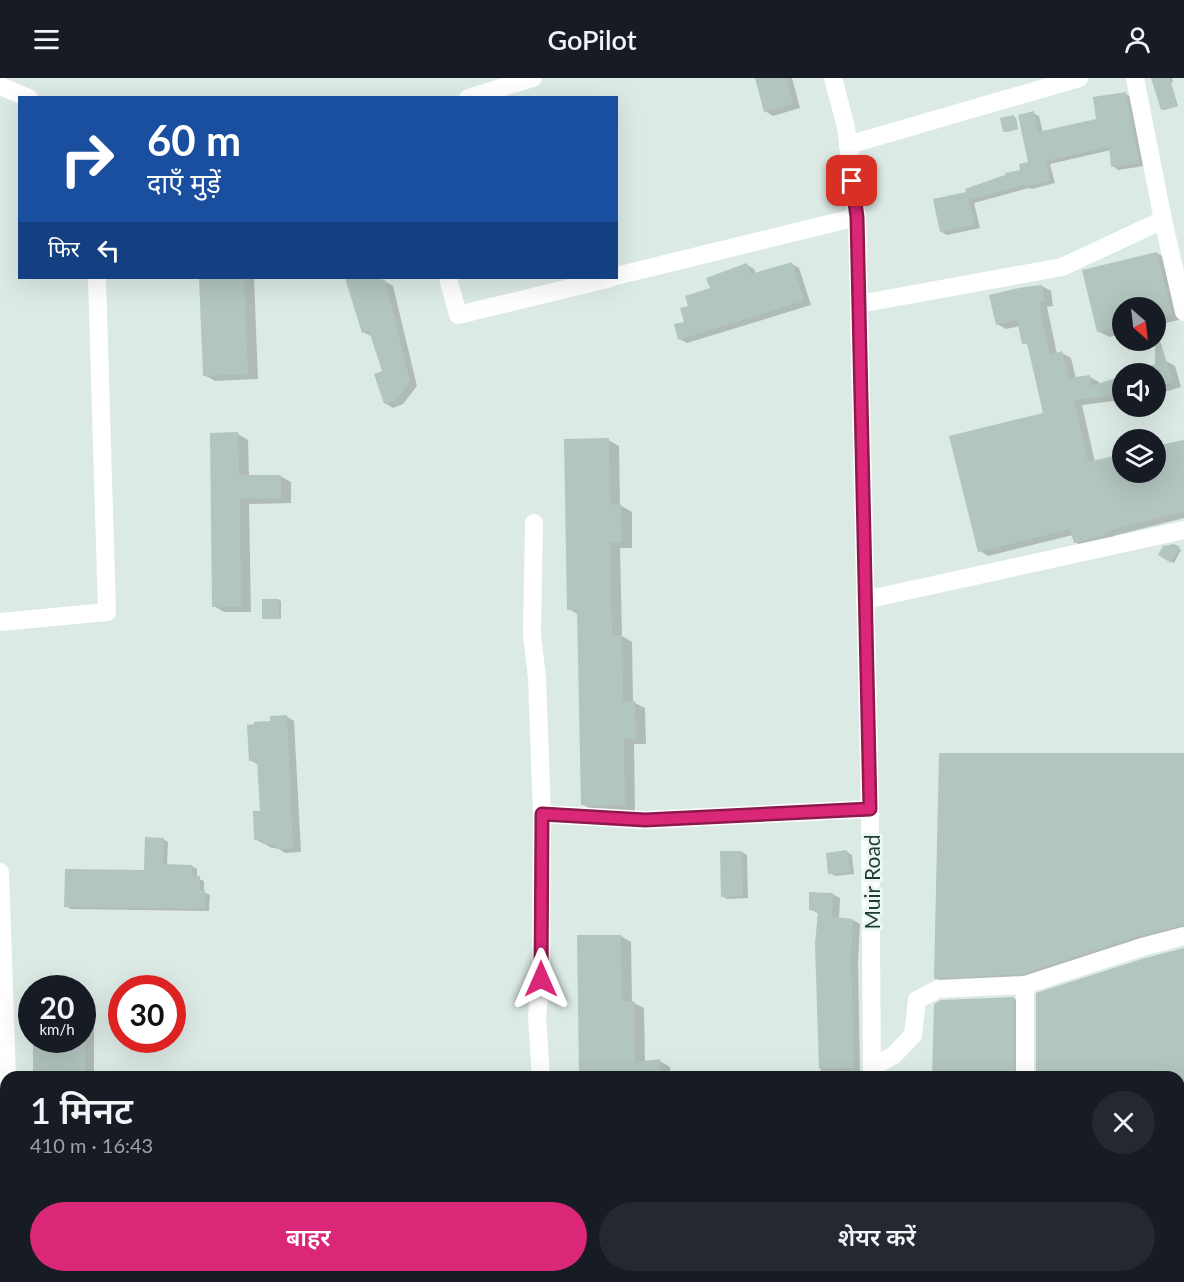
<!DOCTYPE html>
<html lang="hi">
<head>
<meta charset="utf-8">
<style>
  :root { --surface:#171b24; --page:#242831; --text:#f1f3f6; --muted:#9ea1a6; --accent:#db2777 }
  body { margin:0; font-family:Lato,"Noto Sans Devanagari",sans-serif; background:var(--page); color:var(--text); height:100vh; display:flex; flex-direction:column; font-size:22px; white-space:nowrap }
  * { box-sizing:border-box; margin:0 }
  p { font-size:20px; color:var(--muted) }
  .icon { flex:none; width:33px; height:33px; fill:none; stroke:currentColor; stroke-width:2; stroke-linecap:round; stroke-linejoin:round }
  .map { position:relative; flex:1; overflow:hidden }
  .details { position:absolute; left:0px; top:993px; width:1185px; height:212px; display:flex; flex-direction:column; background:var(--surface); border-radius:18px 18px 0 0; box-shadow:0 6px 24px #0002 }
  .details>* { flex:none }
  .banner { position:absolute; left:18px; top:18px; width:600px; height:183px; border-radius:0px; box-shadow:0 6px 24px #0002; background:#1a4fa0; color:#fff; overflow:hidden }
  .needle { width:39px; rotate:152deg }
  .controls { position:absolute; left:1112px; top:219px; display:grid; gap:12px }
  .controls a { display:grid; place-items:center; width:54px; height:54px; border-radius:50%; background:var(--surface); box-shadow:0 6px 24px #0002; font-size:30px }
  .speed { position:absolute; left:18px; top:897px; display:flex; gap:12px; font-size:30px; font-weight:700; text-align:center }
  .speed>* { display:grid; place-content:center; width:78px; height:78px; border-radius:50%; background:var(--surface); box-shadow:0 6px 24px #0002; line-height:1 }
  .speed small { font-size:15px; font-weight:400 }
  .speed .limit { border:9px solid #d22; background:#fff; color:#111 }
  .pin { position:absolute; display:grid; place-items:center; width:51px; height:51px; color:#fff; margin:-26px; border-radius:12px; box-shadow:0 3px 9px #0006 }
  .me { position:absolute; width:66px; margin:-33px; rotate:0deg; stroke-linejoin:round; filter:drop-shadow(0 0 4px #0008) }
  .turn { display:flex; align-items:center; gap:21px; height:126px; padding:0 30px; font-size:27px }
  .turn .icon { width:78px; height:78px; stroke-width:2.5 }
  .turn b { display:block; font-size:42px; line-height:51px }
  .then { display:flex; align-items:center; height:57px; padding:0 30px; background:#0003; gap:12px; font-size:22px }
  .round { display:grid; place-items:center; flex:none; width:63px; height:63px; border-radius:32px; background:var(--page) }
  .head { display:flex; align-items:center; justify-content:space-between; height:102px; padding:0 30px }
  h1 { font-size:36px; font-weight:600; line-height:45px }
  .cta { display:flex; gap:12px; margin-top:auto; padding:12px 30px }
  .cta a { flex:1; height:69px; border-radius:36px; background:var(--accent); color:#fff; font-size:24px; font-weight:600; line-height:69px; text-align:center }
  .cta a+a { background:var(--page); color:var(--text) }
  header { display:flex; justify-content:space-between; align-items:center; height:78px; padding:0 30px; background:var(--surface); font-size:27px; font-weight:600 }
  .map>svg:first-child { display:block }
  .shadow { fill:#0003 }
  .building { fill:#b2c5be }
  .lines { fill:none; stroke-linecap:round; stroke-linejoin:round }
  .minor { stroke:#fff; stroke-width:18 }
  .secondary { stroke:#fff; stroke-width:18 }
  .route-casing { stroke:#8e194d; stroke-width:15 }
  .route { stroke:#db2777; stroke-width:10 }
  .labels { text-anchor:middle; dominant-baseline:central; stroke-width:6; stroke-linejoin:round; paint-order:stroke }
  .street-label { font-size:21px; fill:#1d3b35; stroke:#edf7f2 }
</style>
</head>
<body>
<header><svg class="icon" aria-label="menu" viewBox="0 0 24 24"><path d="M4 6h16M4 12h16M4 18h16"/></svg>GoPilot<svg class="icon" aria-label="person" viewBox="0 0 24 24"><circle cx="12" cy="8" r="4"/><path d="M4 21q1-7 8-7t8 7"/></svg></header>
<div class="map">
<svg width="1184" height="1204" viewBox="0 0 1184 1204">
  <rect width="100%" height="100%" fill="#dceae5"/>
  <g class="shadow">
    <path d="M756 0H792L800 30 773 38 765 33Z"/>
    <path d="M1153 0H1172L1173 4 1171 5 1178 28 1164 32 1162 31Z"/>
    <path d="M1126 16 1132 19 1144 88 1118 92 1113 88 1111 72 1050 86 1055 105 1032 111 1029 110 974 125 980 150 947 157 942 154 968 115 1022 93 1030 85 1033 35 1039 38 1043 55 1097 42Z"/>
    <path d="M1014 39 1016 40 1018 51 1007 54 1005 53Z"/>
    <path d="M1157 175 1167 181 1182 241 1155 248V230H1122V256L1109 259 1098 253Z"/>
    <path d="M792 186 799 190 811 227 687 265 680 261 686 245 689 229 747 187 754 191 756 196Z"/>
    <path d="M201 200H254L258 301 215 303 204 297Z"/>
    <path d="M346 200H372L384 203 393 208 417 308 403 326 393 330 385 325 383 294 372 258H371L363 254Z"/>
    <path d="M1042 208 1051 213 1053 228 1047 229 1057 276 1062 275 1071 280 1076 301 1090 299 1099 304V307L1122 300V322L1082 327 1095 384 1122 378V394H1155V370L1184 363V440L1113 458 1114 461 1084 469 1075 464 1073 457 988 478 980 473 1045 336 1028 267 1023 265 1020 248 1006 251 997 246Z"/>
    <path d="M1166 283 1175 288 1181 309 1155 317V296H1135L1151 290 1150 288Z"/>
    <path d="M238 356 248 362 249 399 280 398 291 404V425L249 426 251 534H224L214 528 211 357Z"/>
    <path d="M608 362 619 368 620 427 632 434V470H620L622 558 632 564 633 624 645 630 646 666H634L635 733 593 732 582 726 579 537 569 531Z"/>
    <path d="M1174 467 1181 472 1174 485 1160 476Z"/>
    <path d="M279 522 281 523V541L263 540Z"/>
    <path d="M286 638 294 643 301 774 285 775 277 770H272L255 761 261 734 259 687 250 682 271 644Z"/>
    <path d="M1184 676V854L1034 901 946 906 936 900Z"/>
    <path d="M163 761 168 764 167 788H192L197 791V800L204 803V814L210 817 209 833 70 831 66 828 146 793Z"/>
    <path d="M742 774 747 777 748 820 727 821 722 818Z"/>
    <path d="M847 774 852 777 854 796 835 798 830 795Z"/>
    <path d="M832 816 840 820 839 841 853 842 860 846 858 884 860 994H857V999H821L817 866 819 836 810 831Z"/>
    <path d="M621 858 631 864 632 924 644 930 645 984 660 983 670 989 671 999H581Z"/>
    <path d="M1184 871V1204H924V1198H1179V999H1038Z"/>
    <path d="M1013 920 1024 926V999H934Z"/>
    <path d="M82 934 94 939V999H34L35 962H82Z"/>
    <rect x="245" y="1198" width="67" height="6"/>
    <rect x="336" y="1198" width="21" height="6"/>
    <rect x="383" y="1198" width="96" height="6"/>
    <rect x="594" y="1198" width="53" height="6"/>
    <path d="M800 1198H849V1204H802L800 1203Z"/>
  </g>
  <g class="building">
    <path d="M755 0H786L793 26 764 34Z"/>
    <path d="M1151 0H1169L1177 27 1161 32Z"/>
    <path d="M1126 14 1139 85 1111 89 1109 69 1046 83 1050 103 1025 109 1024 107 969 122 975 147 940 154 933 121 966 114 965 111 1005 97V95L1020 92 1019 86 1028 84 1018 37 1034 33 1038 54 1096 41 1093 19Z"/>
    <path d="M1014 37 1017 51 1003 54 1000 40Z"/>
    <path d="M1157 174 1172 236 1155 240V230H1122V248L1097 254 1082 192Z"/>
    <path d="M792 184 804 223 678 262 674 246 684 244 680 230 688 228 685 218 710 210 706 200 747 185 751 196Z"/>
    <path d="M199 200H244L248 296 203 298Z"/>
    <path d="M345 200H377L385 202 410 304 395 323 384 326 374 296 382 293 369 253 362 255Z"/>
    <path d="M1042 207 1045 223 1039 225 1050 277 1062 273 1069 300 1090 297 1091 308 1122 298V317L1074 322 1088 384 1122 376V394H1155V368L1184 362V433L1105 454V457L1074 465 1070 451 978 474 949 358 1043 335 1027 265 1022 266 1017 242 996 247 989 217 1024 209Z"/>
    <path d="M1158 256 1173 304 1155 310V257Z"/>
    <path d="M238 354 239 397H281V420L240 421 241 529H212L210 355Z"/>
    <path d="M609 360 610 427 621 426 622 465H610L612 557H622L623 623H635L636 661H624L625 727 597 728 581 727 577 532H567L564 361Z"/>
    <path d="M1174 466 1180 469 1171 485 1158 477 1163 468Z"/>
    <rect x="262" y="521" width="17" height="20"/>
    <path d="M287 637 293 770 276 771V766H263L262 762H254L253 733H260L257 682 249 683 247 647 254 646V644L270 643V638Z"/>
    <path d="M939 675H1184V847L1139 858 1023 896 934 901Z"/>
    <path d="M145 759 164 760 163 786 192 787V798H200V812H205V831L64 829 65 791 144 792Z"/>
    <path d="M847 772 850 794 828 796 826 775Z"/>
    <path d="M720 773H742L743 818 721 819Z"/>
    <path d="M809 814 833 815 832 839 853 841 851 879 854 990 819 991 815 866 818 833 809 832Z"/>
    <path d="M577 857H621L622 923H634L635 984 660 981 661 995 623 999H579Z"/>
    <path d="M1184 870V999H1036V915L1145 880Z"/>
    <path d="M1014 919V999H932L934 926 941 922Z"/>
    <rect x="33" y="962" width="52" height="37"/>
  </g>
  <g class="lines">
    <g class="minor">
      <path d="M1135 0 1163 142 1184 234"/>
      <path d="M0 8 29 20"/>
      <path d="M468 20 533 0"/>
      <path d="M848 67 1079 0"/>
      <path d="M616 198 857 139"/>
      <path d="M448 200 458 237 611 200"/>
      <path d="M859 226 1062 189 1163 142"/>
      <path d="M534 445 532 556 537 600 542 736 541 901 537 938 541 999"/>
      <path d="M865 522 1184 452"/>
      <path d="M0 544 107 534 97 200"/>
      <path d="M542 736 645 742 870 731"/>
      <path d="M0 794 7 999"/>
      <path d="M1025 907 1142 869 1184 858"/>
      <path d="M872 989 893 978 913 957 917 922 938 911 1025 907V999"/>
      <path d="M14 1198V1204"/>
      <path d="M548 1198V1204"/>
      <path d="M740 1204V1198"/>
    </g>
    <g class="secondary">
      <path d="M833 0 846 49 857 139 870 731 872 999"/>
      <path d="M876 1198 877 1204"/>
    </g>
  </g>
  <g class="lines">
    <defs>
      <path id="route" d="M541 901 542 736 645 742 870 731 857 139 852 103"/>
    </defs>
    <use href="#route" class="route-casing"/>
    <use href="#route" class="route"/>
  </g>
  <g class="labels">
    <g class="street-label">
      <text transform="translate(871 804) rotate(-90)">Muir Road</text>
    </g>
  </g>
</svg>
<div class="controls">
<a><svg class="needle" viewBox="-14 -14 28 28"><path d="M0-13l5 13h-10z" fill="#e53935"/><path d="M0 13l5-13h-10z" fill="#9ea1a6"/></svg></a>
<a><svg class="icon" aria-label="sound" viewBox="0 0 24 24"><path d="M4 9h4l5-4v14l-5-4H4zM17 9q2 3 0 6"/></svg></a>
<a><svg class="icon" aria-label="layers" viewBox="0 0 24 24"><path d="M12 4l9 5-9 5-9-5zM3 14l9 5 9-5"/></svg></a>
</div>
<div class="speed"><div>20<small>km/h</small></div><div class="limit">30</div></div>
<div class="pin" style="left:852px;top:103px;background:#d93025"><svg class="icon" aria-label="arrive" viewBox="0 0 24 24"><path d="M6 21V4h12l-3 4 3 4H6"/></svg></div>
<svg class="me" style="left:541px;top:901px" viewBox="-20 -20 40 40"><path d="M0-17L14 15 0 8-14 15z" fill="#db2777" stroke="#fff" stroke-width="4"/></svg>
<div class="banner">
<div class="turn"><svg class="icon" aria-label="right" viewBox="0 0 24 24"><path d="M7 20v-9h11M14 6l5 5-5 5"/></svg><div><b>60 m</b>दाएँ मुड़ें</div></div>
<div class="then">फिर<svg class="icon" aria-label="left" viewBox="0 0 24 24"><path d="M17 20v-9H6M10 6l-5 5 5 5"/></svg></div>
</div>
<section class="details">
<div class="head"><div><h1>1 मिनट</h1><p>410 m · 16:43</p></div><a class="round"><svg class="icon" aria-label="close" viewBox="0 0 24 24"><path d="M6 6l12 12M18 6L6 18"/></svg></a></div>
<div class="cta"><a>बाहर</a><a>शेयर करें</a></div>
</section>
</div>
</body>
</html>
